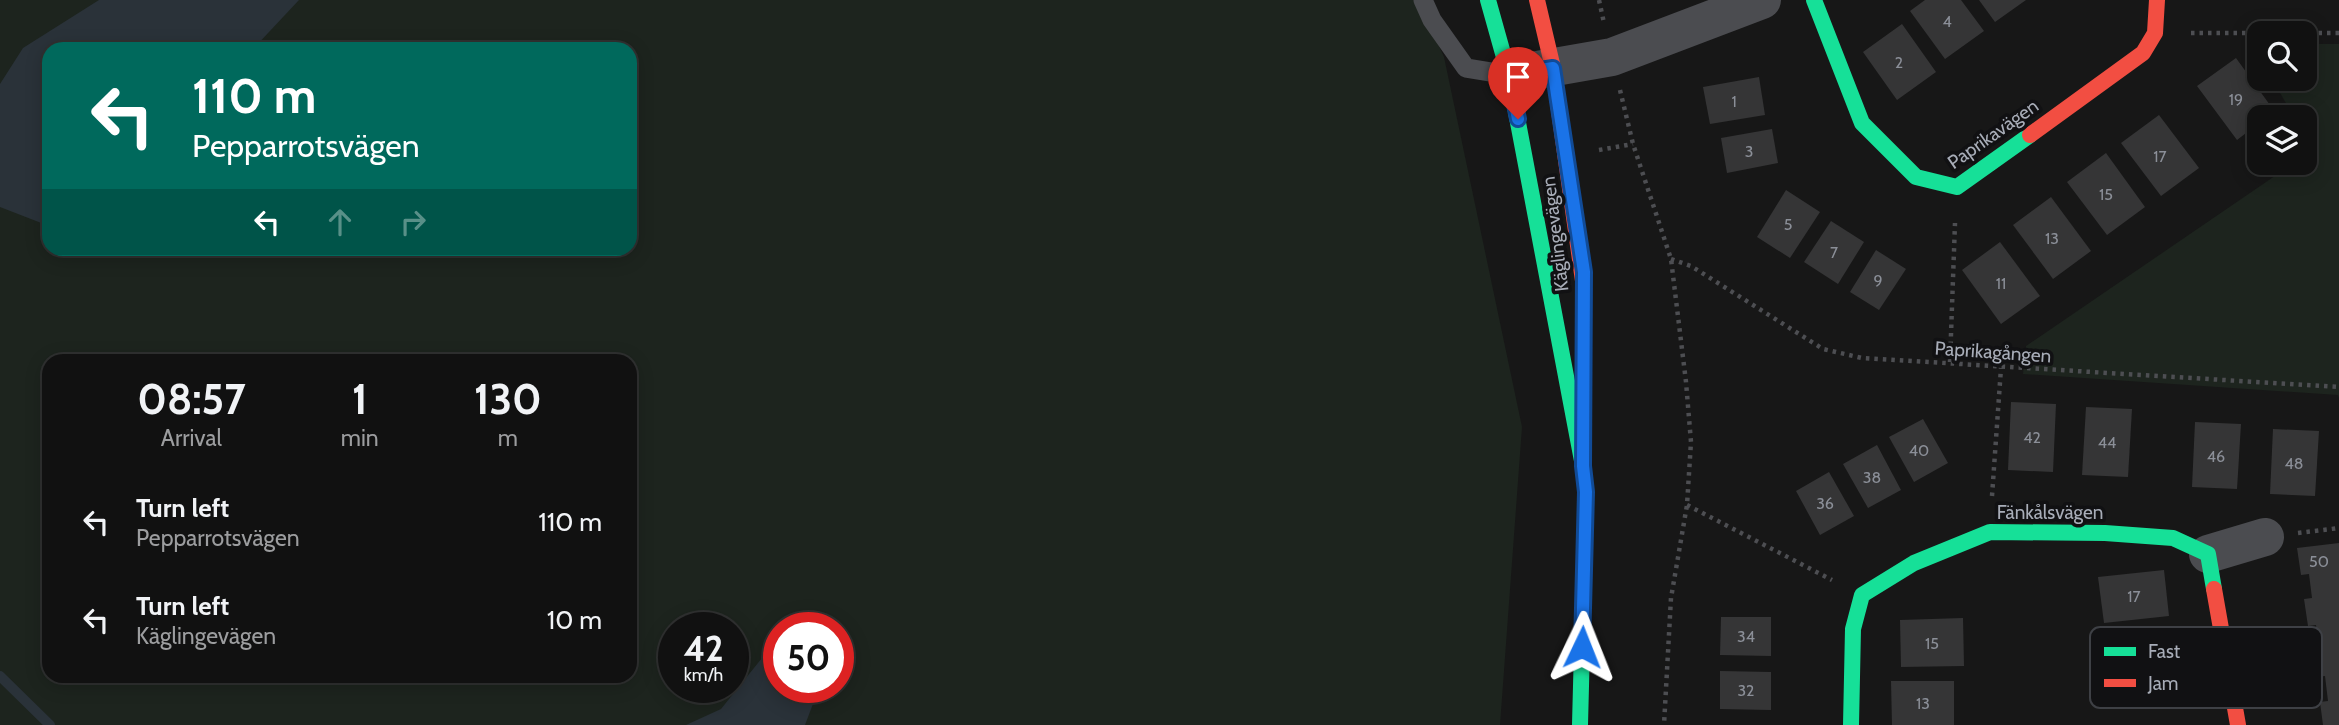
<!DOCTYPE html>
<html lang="en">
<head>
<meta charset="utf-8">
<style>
  :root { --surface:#111; --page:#1e1f1f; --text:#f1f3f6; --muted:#9c9d9f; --line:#303131 }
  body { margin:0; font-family:Cabin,sans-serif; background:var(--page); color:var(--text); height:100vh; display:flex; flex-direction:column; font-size:26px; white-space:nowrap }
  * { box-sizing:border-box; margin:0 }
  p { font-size:23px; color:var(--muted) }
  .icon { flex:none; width:38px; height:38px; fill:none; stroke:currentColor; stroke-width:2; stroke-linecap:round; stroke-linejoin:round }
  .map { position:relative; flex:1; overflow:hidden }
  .drawer { position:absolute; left:42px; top:354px; width:595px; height:329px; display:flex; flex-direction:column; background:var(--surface); border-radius:21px; box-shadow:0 4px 18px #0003,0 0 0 2px var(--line) }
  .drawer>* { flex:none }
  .guide { position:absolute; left:42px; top:42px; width:595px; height:214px; border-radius:21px; box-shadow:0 4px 18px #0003,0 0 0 2px var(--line); background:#00695c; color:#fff; overflow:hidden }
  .fabs { position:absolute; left:2247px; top:21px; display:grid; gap:14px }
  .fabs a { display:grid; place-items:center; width:70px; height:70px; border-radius:14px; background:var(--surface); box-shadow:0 4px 18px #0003,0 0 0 2px var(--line); font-size:35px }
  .speed { position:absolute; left:658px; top:612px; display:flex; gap:14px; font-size:35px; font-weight:700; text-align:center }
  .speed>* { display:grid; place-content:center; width:91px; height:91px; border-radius:50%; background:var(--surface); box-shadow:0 4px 18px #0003,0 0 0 2px var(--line); line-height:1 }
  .speed small { font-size:18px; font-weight:400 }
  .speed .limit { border:10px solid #d22; background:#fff; color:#111 }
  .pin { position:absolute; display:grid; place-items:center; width:60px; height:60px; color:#fff; margin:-72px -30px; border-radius:50% 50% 50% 0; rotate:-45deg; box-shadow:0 0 7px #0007 }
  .pin .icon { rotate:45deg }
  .me { position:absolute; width:77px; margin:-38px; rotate:2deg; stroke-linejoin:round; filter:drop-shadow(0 0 5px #0008) }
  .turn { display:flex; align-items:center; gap:24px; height:147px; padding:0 35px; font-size:32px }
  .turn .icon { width:91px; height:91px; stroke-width:2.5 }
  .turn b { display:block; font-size:49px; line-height:60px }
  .lanes { display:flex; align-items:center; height:66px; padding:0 35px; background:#0003; justify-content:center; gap:35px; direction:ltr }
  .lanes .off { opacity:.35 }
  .eta { display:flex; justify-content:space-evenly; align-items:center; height:119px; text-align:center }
  .eta b { font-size:42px; font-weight:700; line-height:49px }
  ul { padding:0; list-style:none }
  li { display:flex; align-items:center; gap:21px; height:98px; padding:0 35px }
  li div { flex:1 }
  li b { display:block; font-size:26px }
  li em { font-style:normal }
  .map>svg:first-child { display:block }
  .green { fill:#1d241e; fill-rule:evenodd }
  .water { fill:#2a3239 }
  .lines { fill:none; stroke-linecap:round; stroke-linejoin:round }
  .stream { stroke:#2a3239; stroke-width:10 }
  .building { fill:#353536 }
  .path { stroke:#4d4e52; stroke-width:4.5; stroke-dasharray:3.5 5; stroke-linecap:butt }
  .lane { stroke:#4b4c50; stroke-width:19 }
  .street { stroke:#4b4c50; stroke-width:38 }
  .fast { stroke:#16e098; stroke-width:16 }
  .jam { stroke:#f24e42; stroke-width:16 }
  .route-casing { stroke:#114b97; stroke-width:18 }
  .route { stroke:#1a73e8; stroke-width:12 }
  .labels { text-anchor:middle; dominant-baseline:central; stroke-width:7; stroke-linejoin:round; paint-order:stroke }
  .number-label { font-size:16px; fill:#8b8f98 }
  .street-label { font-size:19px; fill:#a8adb8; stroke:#111113 }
  .key { fill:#111113; stroke:#3e4045; stroke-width:2 }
  .key-label { font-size:19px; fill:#a8adb8 }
</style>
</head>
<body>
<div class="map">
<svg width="2339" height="725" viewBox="0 0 2339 725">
  <rect width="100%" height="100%" fill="#171717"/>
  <g class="green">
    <path d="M0 0H1418L1444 57 1522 427 1500 725H0ZM49 49H630V248H49ZM49 360H630V676H49ZM674 628H733V688H674ZM779 628H838V688H779Z"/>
    <path d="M2305 44H2339V398L2338 395 2023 374 2026 346 2294 163H2305V155L2312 150 2305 136V117H2294L2272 79H2305Z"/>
  </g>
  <g class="water">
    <path d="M99 0H299L253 49H49V226L0 207V84L23 48Z"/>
    <path d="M774 643H779V688H819L805 725H686L721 709Z"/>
  </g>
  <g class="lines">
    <path class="stream" d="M0 676 50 725"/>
  </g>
  <g class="building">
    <path d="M1925 0H1961L1984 31 1945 59 1910 11Z"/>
    <path d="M1979 0H2026L1995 22Z"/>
    <path d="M1902 24 1936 72 1897 100 1863 52Z"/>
    <path d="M2236 58 2275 112 2267 117H2259V123L2237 140 2197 86Z"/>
    <path d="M1759 77 1765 115 1710 124 1703 87Z"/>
    <path d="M2159 115 2199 168 2161 196 2121 143Z"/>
    <path d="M1772 129 1778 163 1727 173 1721 138Z"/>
    <path d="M2106 153 2145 207 2107 235 2067 182Z"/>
    <path d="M1786 190 1820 212 1790 258 1757 237Z"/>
    <path d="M2051 197 2091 251 2053 279 2013 225Z"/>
    <path d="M1831 221 1864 242 1838 284 1804 262Z"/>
    <path d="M2000 242 2040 296 2001 324 1962 270Z"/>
    <path d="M1876 250 1906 269 1879 310 1850 292Z"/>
    <path d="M2011 402 2056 404 2053 472 2008 470Z"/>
    <path d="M2086 407 2132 409 2128 477 2082 475Z"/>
    <path d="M1923 419 1948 463 1914 482 1889 437Z"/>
    <path d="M2195 422 2241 424 2237 489 2192 487Z"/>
    <path d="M2273 429 2319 431 2315 496 2270 494Z"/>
    <path d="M1877 445 1901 490 1868 508 1843 464Z"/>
    <path d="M1829 472 1854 516 1820 535 1796 491Z"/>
    <path d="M2339 543V725H2323L2320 702 2328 701 2325 676 2317 677 2313 651 2319 650 2316 625 2308 626 2304 599 2312 598 2309 574 2301 575 2297 548Z"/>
    <path d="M2164 570 2169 616 2104 623 2098 577Z"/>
    <path d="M1721 617H1771V656L1720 655Z"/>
    <path d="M1963 618 1964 666 1901 667 1900 620Z"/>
    <path d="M1720 671 1771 672V710L1720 709Z"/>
    <path d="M1891 681H1954V725H1892Z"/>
  </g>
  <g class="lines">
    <g class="path">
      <path d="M1599 0 1604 23"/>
      <path d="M2191 33H2339"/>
      <path d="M1620 90 1633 144 1671 259 1686 382 1691 442 1687 505 1671 598 1664 725"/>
      <path d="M1599 150 1633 144"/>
      <path d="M1671 259 1691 266 1823 349 1862 358 2339 387"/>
      <path d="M1950 362 1955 223"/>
      <path d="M1992 496 2001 368"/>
      <path d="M1687 505 1832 580"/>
      <path d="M2298 533 2339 528"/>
    </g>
    <path class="lane" d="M1423 0 1432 20 1466 68 1509 75"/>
    <g class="street">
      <path d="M1509 75 1612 57 1762 0"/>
      <path d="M2208 554 2265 537"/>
    </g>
    <g class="fast">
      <path d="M1488 0 1509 75 1583 466 1586 492 1580 725"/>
      <path d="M1814 0 1862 123 1916 177 1957 187 2030 135"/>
      <path d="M1583 377 1584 288"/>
      <path d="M1851 725 1853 629 1862 595 1914 563 1990 532 2105 533 2173 538 2208 554 2214 589"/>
    </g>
    <g class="jam">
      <path d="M1537 0 1553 68 1584 288"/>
      <path d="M2030 135 2143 53 2155 33 2157 0"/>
      <path d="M2214 589 2238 725"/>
    </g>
  </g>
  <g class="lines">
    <defs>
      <path id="route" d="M1518 119 1509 75 1553 68 1584 272 1583 466 1586 492 1582 647"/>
    </defs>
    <use href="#route" class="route-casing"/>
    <use href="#route" class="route"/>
  </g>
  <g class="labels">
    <g class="number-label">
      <text x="1947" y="21">4</text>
      <text x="1899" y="62">2</text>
      <text x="2236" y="99">19</text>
      <text x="1734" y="101">1</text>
      <text x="1749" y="151">3</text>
      <text x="2160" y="156">17</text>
      <text x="2106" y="194">15</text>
      <text x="1788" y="224">5</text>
      <text x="2052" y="238">13</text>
      <text x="1834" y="252">7</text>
      <text x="1878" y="280">9</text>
      <text x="2001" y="283">11</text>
      <text x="2032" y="437">42</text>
      <text x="2107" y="442">44</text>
      <text x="1919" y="450">40</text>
      <text x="2216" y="456">46</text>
      <text x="2294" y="463">48</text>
      <text x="1872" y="477">38</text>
      <text x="1825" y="503">36</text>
      <text x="2319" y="561">50</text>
      <text x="2134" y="596">17</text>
      <text x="1746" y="636">34</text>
      <text x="1932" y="643">15</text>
      <text x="1746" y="690">32</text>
      <text x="1923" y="703">13</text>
    </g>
    <g class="street-label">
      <text transform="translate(1993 134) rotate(-35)">Paprikavägen</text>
      <text transform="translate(1555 234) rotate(-97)">Käglingevägen</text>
      <text transform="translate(1993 352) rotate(4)">Paprikagången</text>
      <text x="2050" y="512">Fänkålsvägen</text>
    </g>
  </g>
  <rect x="2090" y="627" width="232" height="81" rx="10" class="key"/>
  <rect x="2104" y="647" width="32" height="9" fill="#16e098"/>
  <rect x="2104" y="679" width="32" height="8" fill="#f24e42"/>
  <g class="key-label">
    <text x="2148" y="658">Fast</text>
    <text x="2148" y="690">Jam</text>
  </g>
</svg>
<div class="fabs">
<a><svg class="icon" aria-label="search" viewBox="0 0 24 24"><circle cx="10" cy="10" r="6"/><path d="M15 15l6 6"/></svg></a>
<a><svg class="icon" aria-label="layers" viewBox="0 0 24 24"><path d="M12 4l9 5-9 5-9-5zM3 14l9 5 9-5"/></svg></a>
</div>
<div class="speed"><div>42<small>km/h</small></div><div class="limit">50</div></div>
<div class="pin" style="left:1518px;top:119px;background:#d93025"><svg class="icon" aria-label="arrive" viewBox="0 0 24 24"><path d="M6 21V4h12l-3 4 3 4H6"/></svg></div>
<svg class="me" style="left:1582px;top:647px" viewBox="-20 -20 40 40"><path d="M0-17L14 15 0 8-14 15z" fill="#1a73e8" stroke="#fff" stroke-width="4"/></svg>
<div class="guide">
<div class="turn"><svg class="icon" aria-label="left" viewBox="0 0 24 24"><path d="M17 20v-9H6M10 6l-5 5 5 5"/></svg><div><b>110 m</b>Pepparrotsvägen</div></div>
<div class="lanes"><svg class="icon" aria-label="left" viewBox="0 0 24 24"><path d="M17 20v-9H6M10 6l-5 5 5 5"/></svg><svg class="icon off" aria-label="ahead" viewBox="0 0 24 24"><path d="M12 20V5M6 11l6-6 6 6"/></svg><svg class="icon off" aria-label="right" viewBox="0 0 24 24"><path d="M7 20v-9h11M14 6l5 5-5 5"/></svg></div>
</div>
<section class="drawer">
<div class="eta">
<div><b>08:57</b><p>Arrival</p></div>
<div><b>1</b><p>min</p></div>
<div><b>130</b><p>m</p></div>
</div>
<ul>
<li><svg class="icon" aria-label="left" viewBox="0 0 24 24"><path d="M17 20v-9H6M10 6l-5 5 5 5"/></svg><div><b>Turn left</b><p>Pepparrotsvägen</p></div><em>110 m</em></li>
<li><svg class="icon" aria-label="left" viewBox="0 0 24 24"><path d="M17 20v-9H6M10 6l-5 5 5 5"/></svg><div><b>Turn left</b><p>Käglingevägen</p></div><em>10 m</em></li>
</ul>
</section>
</div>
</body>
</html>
